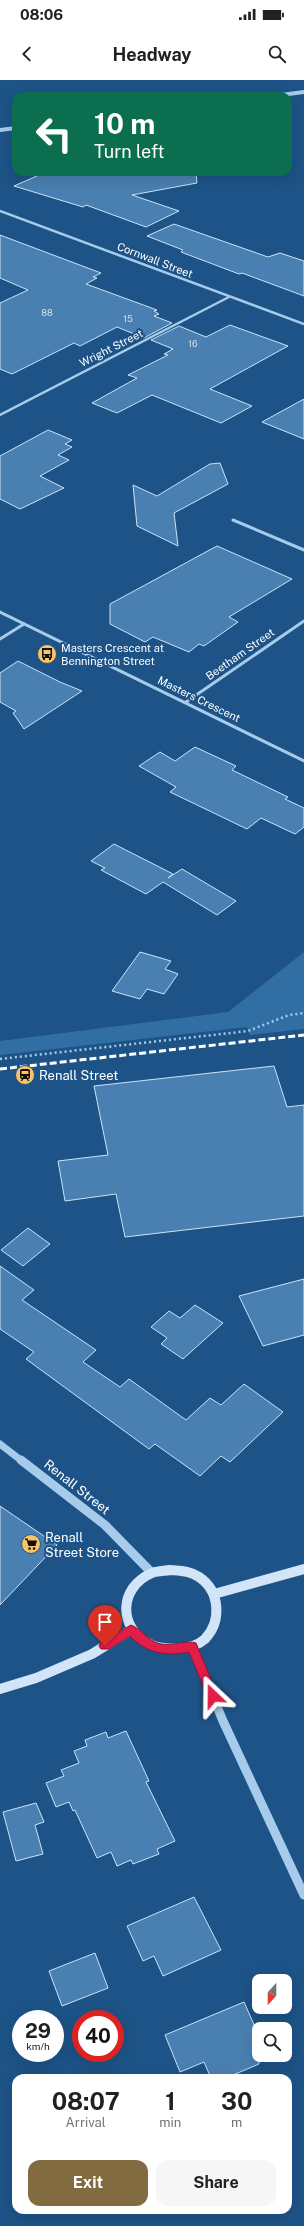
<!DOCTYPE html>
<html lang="en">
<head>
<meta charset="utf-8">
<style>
  :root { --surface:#fff; --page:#f6f6f6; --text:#202124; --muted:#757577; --accent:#826a41 }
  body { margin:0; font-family:"Public Sans",sans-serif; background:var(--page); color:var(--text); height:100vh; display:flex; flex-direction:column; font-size:15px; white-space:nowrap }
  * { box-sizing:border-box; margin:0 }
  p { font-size:13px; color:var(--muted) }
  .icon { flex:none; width:22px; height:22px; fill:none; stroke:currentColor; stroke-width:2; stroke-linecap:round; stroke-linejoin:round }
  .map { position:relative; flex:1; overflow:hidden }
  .sheet { position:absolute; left:12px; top:1994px; width:280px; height:140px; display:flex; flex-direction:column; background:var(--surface); border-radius:12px; box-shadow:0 4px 16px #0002 }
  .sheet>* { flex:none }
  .top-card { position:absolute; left:12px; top:12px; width:280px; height:84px; border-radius:12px; box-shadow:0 4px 16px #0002; background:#0b6e4f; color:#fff; overflow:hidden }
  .needle { width:26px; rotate:201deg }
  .fabs { position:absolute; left:252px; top:1894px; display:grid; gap:8px }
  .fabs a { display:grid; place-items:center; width:40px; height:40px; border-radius:8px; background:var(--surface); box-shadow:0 4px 16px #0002; font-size:20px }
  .speed { position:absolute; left:12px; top:1930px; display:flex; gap:8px; font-size:20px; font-weight:700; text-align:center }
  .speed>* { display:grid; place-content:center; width:52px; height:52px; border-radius:50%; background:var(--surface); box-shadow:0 4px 16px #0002; line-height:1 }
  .speed small { font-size:10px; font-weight:400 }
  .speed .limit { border:6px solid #d22; background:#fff; color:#111 }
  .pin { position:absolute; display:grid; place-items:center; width:34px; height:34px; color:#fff; margin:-41px -17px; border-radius:50% 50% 50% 0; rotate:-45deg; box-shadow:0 0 4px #0007 }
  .pin .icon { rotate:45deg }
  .me { position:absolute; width:44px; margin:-22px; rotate:337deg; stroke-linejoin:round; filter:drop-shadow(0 0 3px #0008) }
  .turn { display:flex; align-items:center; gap:14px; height:84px; padding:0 16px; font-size:18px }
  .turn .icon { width:52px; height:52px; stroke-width:2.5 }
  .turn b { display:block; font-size:28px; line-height:34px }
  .eta { display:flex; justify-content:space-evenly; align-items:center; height:68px; text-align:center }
  .eta b { font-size:24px; font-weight:700; line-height:28px }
  .action { display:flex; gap:8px; margin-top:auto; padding:8px 16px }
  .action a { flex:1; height:46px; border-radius:12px; background:var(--accent); color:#fff; font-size:16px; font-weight:700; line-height:46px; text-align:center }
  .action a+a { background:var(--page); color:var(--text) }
  .status { display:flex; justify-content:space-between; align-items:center; height:28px; padding:0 20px; background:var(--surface); direction:ltr }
  .status svg { height:11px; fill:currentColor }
  header { display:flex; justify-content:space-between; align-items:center; height:52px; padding:0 16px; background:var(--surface); font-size:18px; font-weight:700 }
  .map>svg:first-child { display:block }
  .green { fill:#316ea4 }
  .building { fill:#4a80b1; stroke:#cbe3f8 }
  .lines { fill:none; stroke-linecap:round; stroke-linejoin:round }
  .path { stroke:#a6cbeb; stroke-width:2.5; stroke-dasharray:2 3; stroke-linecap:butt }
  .minor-far1 { stroke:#a6cbeb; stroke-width:2.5 }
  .minor { stroke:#a6cbeb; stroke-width:3 }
  .tertiary-far2 { stroke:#a6cbeb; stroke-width:4 }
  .tertiary-far1 { stroke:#a6cbeb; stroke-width:7 }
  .tertiary { stroke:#a6cbeb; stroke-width:9 }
  .secondary { stroke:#d2e5f8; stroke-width:10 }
  .rail { stroke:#fff; stroke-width:3; stroke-dasharray:7 3; stroke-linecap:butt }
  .route { fill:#e11d48; stroke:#92132f }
  .labels { text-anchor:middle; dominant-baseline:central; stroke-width:4; stroke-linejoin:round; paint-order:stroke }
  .far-number-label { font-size:9px; fill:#d2dfec }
  .far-street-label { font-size:11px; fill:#fff; stroke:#1d5387 }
  .far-poi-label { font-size:11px; fill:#fff; stroke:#1d5387; text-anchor:start }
  .poi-label { font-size:13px; fill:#fff; stroke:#1d5387; text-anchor:start }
  .street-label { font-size:13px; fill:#fff; stroke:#1d5387 }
</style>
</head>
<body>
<div class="status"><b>08:06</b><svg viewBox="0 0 49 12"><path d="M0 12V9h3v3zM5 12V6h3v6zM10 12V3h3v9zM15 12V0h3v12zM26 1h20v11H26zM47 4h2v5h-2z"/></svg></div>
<header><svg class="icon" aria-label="back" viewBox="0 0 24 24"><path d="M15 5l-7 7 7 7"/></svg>Headway<svg class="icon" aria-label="search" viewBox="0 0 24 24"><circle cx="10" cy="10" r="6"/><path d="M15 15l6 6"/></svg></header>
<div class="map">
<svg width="304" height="2146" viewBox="0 0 304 2146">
  <rect width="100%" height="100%" fill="#1d5387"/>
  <path class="green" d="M304 872V949L250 955 247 947 0 975V961L228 932Z"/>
  <g class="building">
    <path d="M46 92H196L197 103 132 115 179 131 146 147 86 125 83 127 14 106Z"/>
    <path d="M174 144 268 177 280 173 304 181V216L242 193 239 194 181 172 183 170 147 156Z"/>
    <path d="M0 155 101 193 93 197 97 198 86 204 157 230 154 231 159 234 154 236 172 243 144 258 117 247 80 266 74 263 12 294 0 289V223L28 210 0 198Z"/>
    <path d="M230 245 288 266 210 309 252 326 221 343 152 315 117 333 92 323 137 298 128 295 168 275 164 274 173 269 151 260 179 246 206 257Z"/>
    <path d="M304 319V359L262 342Z"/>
    <path d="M48 350 72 360 65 364 72 367 58 375 69 380 40 396 64 408 20 429 0 419V376Z"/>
    <path d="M220 383 228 404 174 433 178 466 137 446 133 405 157 416 210 384Z"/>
    <path d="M217 466 292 499 229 537 238 542 204 566 199 564 189 572 153 557 145 562 110 544V524Z"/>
    <path d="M18 581 60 602 82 611 24 649 13 633 16 631 0 622V593Z"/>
    <path d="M195 667 236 686 232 690 288 717 285 719 304 728V747L295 754 261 738 247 749 170 712 176 707 139 686 160 672 175 681Z"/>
    <path d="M114 764 173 794 168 798 182 789 236 821 217 835 163 802 146 814 101 790 105 788 91 781Z"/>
    <path d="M140 872 171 881 165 889 178 894 164 914 147 909 140 919 112 911Z"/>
    <path d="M274 986 287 1027 304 1025V1136L125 1157 116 1114 65 1121 58 1081 108 1075 94 1006Z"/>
    <path d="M28 1148 50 1164 23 1186 1 1170Z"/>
    <path d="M0 1186 34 1210 22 1220 96 1270 83 1282 120 1307 129 1299 186 1340 210 1318 221 1325 244 1304 283 1332 230 1382 221 1376 200 1396 155 1364 149 1369 26 1279 34 1272 0 1249Z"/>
    <path d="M304 1199V1255L263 1266 239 1216Z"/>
    <path d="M195 1225 223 1243 183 1279 161 1264 167 1258 151 1247 169 1231 180 1238Z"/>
    <path d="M0 1426 57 1465 0 1525Z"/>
    <path d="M126 1651 149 1701 146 1702 175 1761 157 1769 159 1774 133 1784 131 1780 117 1786 111 1772 97 1778 75 1730 73 1731 69 1722 56 1727 46 1703 64 1696 61 1690 79 1683 74 1671 87 1666 85 1660 106 1652 108 1658Z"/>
    <path d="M36 1723 44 1742 35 1745 43 1774 16 1781 3 1732Z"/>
    <path d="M194 1817 221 1870 163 1896 154 1876 143 1881 127 1846Z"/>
    <path d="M95 1873 108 1908 62 1926 49 1891Z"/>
    <path d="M244 1922 259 1956V1984L226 1998H211L204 1982 180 1992 165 1955Z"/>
  </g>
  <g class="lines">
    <path class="path" d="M0 979 248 951 289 935 304 933"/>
    <g class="minor-far1">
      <path d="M0 131 304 244"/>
      <path d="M0 335 229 217"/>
    </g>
    <g class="minor">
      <path d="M233 440 304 470"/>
      <path d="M0 532 304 681"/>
      <path d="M0 559 24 544"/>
      <path d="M186 622 304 541"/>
    </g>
    <g class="tertiary-far2">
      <path d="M273 16 304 12"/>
      <path d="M0 50 16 48"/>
    </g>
    <path class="tertiary-far1" d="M0 1364 22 1381"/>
    <g class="tertiary">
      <path d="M21 1380 105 1445 152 1493"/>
      <path d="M192 1567 223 1641 304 1815"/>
    </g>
    <g class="secondary">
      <path d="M170 1490C181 1491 190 1491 199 1497 220 1511 222 1541 205 1559 198 1565 189 1568 180 1568 169 1569 159 1569 150 1564 117 1548 119 1507 152 1493 157 1491 164 1491 170 1490Z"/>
      <path d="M214 1514 304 1489"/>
      <path d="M0 1609 36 1598 92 1574 131 1550"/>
    </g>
    <path class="rail" d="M0 989 304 955"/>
  </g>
  <path class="route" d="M131 1545C142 1549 147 1561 161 1564 172 1566 188 1560 196 1563L218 1616 217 1620H209L189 1572C166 1577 146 1573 130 1556L109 1569H101L99 1566 101 1562Z"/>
  <defs>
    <symbol id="bus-disc" viewBox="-11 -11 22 22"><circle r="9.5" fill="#fac364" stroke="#1d5387"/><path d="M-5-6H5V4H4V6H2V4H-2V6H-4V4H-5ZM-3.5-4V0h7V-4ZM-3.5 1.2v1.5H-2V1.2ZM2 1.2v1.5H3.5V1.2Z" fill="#111"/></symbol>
    <symbol id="station-disc" viewBox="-11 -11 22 22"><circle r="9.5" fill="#fac364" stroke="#1d5387"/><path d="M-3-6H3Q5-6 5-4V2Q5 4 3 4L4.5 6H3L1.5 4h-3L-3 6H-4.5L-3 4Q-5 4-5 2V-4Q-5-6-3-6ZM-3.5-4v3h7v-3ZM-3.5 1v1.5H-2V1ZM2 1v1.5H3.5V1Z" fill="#111"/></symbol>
    <symbol id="supermarket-disc" viewBox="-11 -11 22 22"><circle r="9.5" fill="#fac364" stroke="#1d5387"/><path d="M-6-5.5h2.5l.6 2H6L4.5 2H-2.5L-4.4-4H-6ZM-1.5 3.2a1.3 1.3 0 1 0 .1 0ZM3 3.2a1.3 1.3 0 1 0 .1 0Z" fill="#111"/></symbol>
  </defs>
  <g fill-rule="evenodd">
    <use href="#bus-disc" x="36" y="563" width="22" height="22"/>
    <use href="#station-disc" x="14" y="984" width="22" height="22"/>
    <use href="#supermarket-disc" x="20" y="1453" width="22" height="22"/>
  </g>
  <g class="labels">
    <g class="far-number-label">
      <text x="47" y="232">88</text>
      <text x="128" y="238">15</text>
      <text x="193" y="263">16</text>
    </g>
    <g class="far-street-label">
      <text transform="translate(155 180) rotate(21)">Cornwall Street</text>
      <text transform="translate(111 268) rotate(-27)">Wright Street</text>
      <text transform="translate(240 574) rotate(-35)">Beetham Street</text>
      <text transform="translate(199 619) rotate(26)">Masters Crescent</text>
    </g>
    <g class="far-poi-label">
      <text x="61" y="568">Masters Crescent at<tspan x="61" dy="13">Bennington Street</tspan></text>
    </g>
    <g class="poi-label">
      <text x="39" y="995">Renall Street</text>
      <text x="45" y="1457">Renall<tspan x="45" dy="15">Street Store</tspan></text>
    </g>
    <g class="street-label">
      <text transform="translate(77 1407) rotate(38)">Renall Street</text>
    </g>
  </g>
</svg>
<div class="fabs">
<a><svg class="needle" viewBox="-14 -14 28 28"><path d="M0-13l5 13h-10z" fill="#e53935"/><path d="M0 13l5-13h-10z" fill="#757577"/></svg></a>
<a><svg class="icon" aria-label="search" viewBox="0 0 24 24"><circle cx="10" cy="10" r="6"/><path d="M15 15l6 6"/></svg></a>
</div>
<div class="speed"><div>29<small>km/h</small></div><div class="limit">40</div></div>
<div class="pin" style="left:105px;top:1566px;background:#d93025"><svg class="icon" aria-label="arrive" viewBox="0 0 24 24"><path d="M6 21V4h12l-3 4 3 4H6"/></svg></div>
<svg class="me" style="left:213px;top:1616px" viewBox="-20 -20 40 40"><path d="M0-17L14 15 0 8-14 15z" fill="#e11d48" stroke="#fff" stroke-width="4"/></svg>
<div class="top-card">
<div class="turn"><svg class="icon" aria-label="left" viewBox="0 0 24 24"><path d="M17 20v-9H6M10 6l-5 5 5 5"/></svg><div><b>10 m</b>Turn left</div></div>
</div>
<section class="sheet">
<div class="eta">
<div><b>08:07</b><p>Arrival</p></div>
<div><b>1</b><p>min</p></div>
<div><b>30</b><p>m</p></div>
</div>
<div class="action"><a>Exit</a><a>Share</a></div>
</section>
</div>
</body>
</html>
